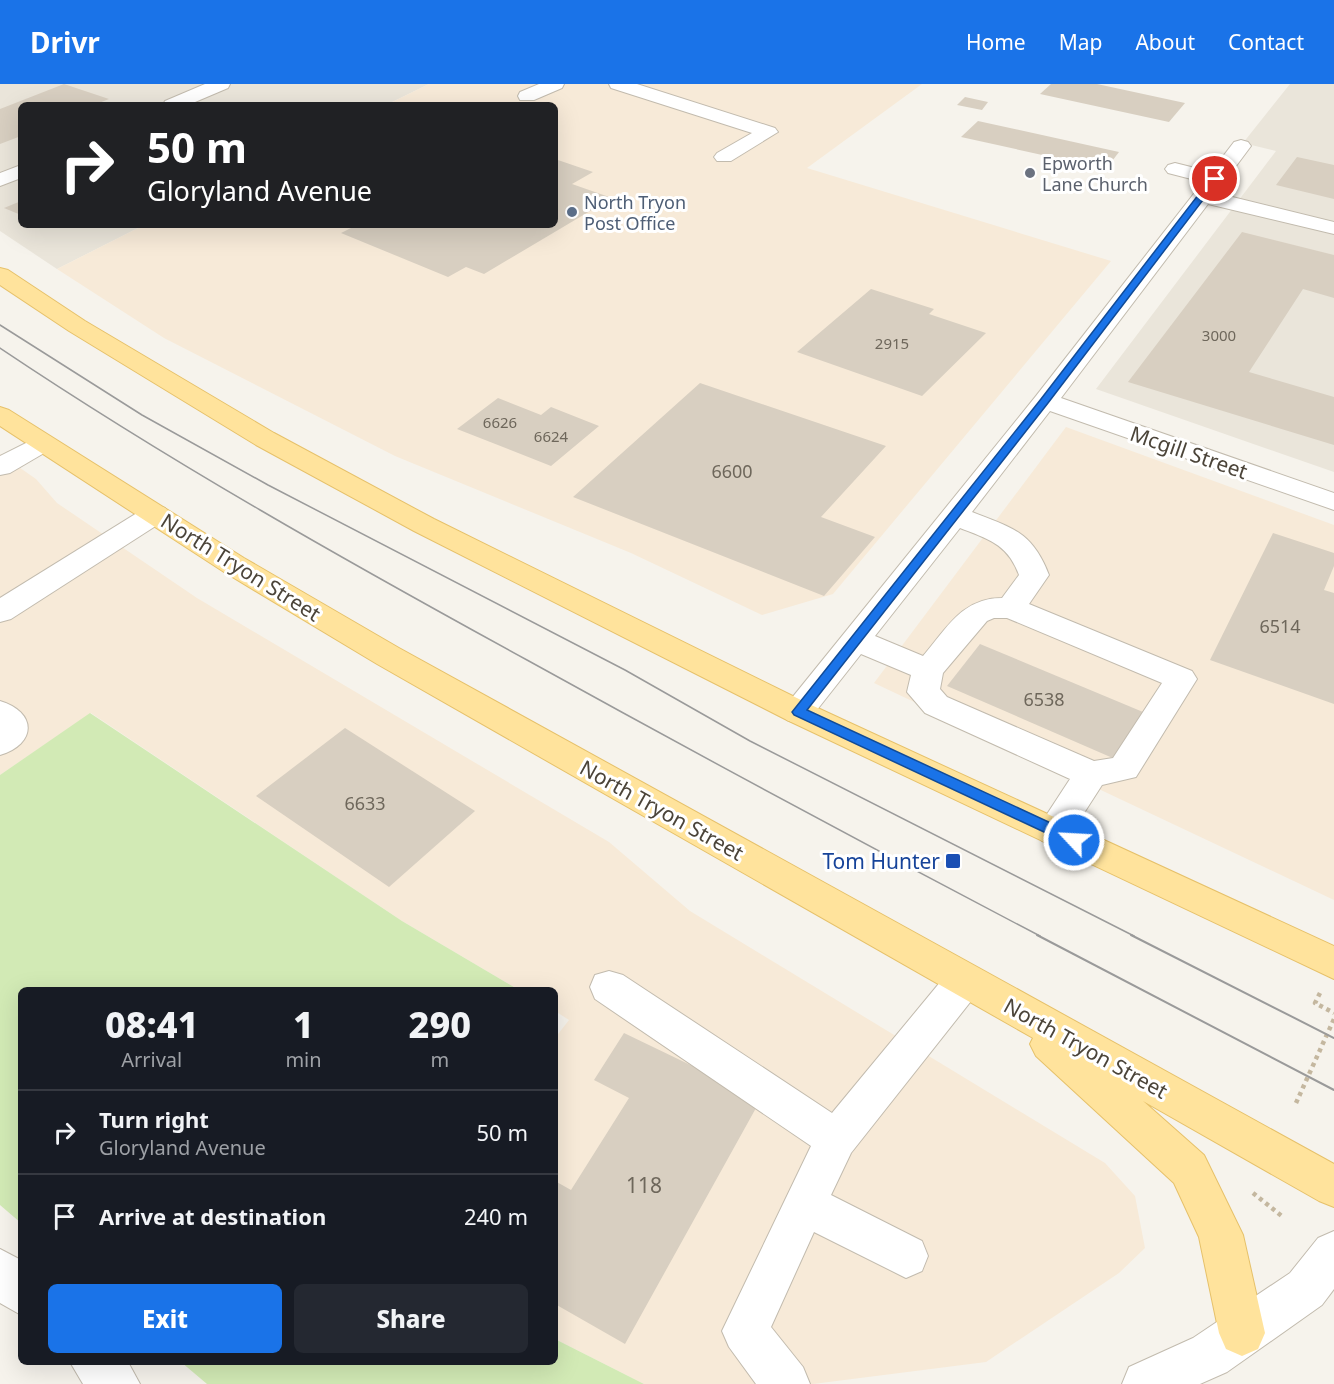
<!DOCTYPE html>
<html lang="en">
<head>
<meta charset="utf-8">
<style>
  :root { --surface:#171b24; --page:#242831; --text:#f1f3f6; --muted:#9ea1a6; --line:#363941; --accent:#1a73e8 }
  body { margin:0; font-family:"Noto Sans",sans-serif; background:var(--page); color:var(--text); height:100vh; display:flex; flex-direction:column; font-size:22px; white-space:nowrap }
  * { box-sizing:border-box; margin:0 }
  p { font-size:20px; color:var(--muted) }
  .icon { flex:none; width:33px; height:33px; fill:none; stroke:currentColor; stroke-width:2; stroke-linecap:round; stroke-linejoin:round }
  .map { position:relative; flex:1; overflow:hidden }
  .panel { position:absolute; left:18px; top:903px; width:540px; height:378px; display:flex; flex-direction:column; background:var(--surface); border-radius:9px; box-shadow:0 6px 24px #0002 }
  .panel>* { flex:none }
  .guide { position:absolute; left:18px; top:18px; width:540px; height:126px; border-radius:9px; box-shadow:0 6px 24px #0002; background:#202124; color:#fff; overflow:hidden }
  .pin { position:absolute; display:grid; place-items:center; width:51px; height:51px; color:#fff; margin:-26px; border:3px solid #fff; border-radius:50%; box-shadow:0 2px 6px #0007 }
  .me { position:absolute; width:66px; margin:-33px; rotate:295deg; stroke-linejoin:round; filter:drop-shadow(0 0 4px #0008) }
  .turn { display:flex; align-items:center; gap:21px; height:126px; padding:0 30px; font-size:27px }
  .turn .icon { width:78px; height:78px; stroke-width:2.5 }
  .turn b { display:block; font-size:42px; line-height:51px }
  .eta { display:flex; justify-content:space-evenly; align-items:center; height:102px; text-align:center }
  .eta b { font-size:36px; font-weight:800; line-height:42px }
  .cta { display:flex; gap:12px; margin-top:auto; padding:12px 30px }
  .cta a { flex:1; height:69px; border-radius:9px; background:var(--accent); color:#fff; font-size:24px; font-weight:800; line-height:69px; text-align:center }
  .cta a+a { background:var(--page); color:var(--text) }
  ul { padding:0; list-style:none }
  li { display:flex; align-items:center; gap:18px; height:84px; padding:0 30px; border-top:2px solid var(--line) }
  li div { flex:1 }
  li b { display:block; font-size:22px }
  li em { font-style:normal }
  header { display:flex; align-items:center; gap:36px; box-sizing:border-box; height:84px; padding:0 30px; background:var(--accent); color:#fff }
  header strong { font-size:28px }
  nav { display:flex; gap:33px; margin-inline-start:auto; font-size:21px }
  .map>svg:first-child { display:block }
  .residential { fill:#eae5da }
  .commercial { fill:#f7ead8 }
  .green { fill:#d2eab5 }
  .building { fill:#d8cfc1 }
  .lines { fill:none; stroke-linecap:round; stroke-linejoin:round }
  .minor-casing { stroke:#c2bbae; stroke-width:2 }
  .major-casing { stroke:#e6c16a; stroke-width:2 }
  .path { stroke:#c4b79f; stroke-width:4.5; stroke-dasharray:4 4; stroke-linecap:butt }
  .minor { fill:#fff; fill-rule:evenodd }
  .major { fill:#ffe39c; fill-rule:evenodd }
  .tram-far1 { stroke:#9a9a9a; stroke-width:1.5 }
  .tram { stroke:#9a9a9a; stroke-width:2 }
  .route { fill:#1a73e8; stroke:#114b97; stroke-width:1.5 }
  .worship-dot { fill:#6b7280; stroke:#fff; stroke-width:2 }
  .service-dot { fill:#5c6f8a; stroke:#fff; stroke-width:2 }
  .transit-dot { fill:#1a4fb4; stroke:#fff; stroke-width:2 }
  .labels { text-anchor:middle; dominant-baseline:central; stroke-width:6; stroke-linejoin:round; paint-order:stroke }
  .far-number-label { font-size:15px; fill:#6e675b }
  .far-worship-label { font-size:18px; fill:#5b616d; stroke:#fff; text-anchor:start }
  .far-service-label { font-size:18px; fill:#4e5e75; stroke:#fff; text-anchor:start }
  .number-label { font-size:18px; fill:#6e675b }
  .street-label { font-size:21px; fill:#4b4439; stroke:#fff }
  .transit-label { font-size:21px; fill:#164399; stroke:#fff; text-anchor:end }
  .near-number-label { font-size:21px; fill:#6e675b }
</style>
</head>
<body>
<header>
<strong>Drivr</strong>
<nav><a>Home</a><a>Map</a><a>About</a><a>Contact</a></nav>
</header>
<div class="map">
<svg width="1334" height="1300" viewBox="0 0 1334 1300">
  <rect width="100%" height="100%" fill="#f6f3ec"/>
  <g class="residential">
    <path d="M0 0H429L386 21H21V141H144L57 185 0 147Z"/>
    <path d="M1290 0H1334V388L1096 305 1276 67 1243 59Z"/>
  </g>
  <g class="commercial">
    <path d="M429 0H922L807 84 1111 177 833 510 762 531 631 469 395 372 164 254 57 185 144 141H555V21H386Z"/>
    <path d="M1066 343 1334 441V816L874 599Z"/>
    <path d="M0 370 36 395 57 419 197 514 609 758 690 827 1105 1079 1135 1112 1145 1164 1119 1189 986 1278 813 1300H644L555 1255V954L569 936 555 927V906H519L402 837 91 629 0 691Z"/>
  </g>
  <g class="green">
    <path d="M90 629 402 837 519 906H21V1139L0 1121V691Z"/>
    <path d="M555 1255 644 1300H207L181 1278H555Z"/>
  </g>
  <g class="building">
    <path d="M64 0 109 15 94 21H21V52L0 60V25Z"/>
    <path d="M1051 0H1097L1185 19 1169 38 1040 10Z"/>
    <path d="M965 13 988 18 982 26 957 21Z"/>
    <path d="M978 37 1119 68 1106 85 961 53Z"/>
    <path d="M1297 73 1334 81V115L1276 101Z"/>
    <path d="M555 75 593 88 572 100 612 114 484 190 466 183 448 193 341 149 357 141H555Z"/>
    <path d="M21 117V131L4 124Z"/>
    <path d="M1242 148 1334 171V214L1303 205 1249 288 1334 313V361L1128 298Z"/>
    <path d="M871 205 934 225 929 230 986 249 922 312 797 268Z"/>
    <path d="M700 299 886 362 821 433 875 453 824 512 573 413Z"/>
    <path d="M498 314 541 331 551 323 599 342 551 382 457 345Z"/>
    <path d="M1273 449 1334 469V482L1324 506 1334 509V620L1210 576Z"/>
    <path d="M980 560 1143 628 1115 675 947 602Z"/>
    <path d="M345 644 475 727 389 803 256 712Z"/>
    <path d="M624 949 761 1015 625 1260 555 1220V1097L571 1106 629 1014 594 996Z"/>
  </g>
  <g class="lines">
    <defs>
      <g id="minor">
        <path d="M205 0H230L228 4 188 21H163L165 17Z"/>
        <path d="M539 0H564L562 4 534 16H520L518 12 520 8Z"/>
        <path d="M609 0H637L775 44 778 48 731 77H717L714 73 717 69 752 49 611 4Z"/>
        <path d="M1241 56 1248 58 1251 62 1216 109 1334 138V150L1208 120 1061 314 1334 409V426L1050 327 972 428C1012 444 1032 447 1049 491L1029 520 1192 587 1197 595 1136 693 1102 701 1066 757 1054 760 1042 757 1036 747 1070 695 925 629 907 608 911 591 861 570 809 636 798 640 787 636 782 628 787 620 1036 312 1203 98 1168 89 1165 85 1168 81 1175 79 1211 88 1234 58ZM960 444C988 455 1008 460 1019 491L1002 514C962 514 947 544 923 572L875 552ZM994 534H1007L1162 599 1113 674 1094 677 947 613 940 605 943 589 987 537Z"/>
        <path d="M21 81V94L0 102V89Z"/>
        <path d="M42 351 51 353 55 359 51 365 10 389 0 391V372Z"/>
        <path d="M155 421 165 424 169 430 165 436 11 535 0 538V514L145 424Z"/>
        <path d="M0 617C37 628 37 660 0 671Z"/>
        <path d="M965 880 979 885 984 896 979 907 851 1069 831 1111 922 1157 928 1172 922 1187 906 1194 814 1148 771 1243 803 1283 810 1300H756L729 1263 722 1247 811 1062 595 915 590 903 595 891 609 887 623 891 832 1029 951 885Z"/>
        <path d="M1334 1147V1205L1322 1221 1227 1288 1200 1300H1122L1129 1283 1193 1254 1290 1189 1318 1154Z"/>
        <path d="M0 1165 21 1176V1231L0 1219Z"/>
        <path d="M70 1278H128L140 1300H83Z"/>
      </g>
      <g id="major">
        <path d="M0 184 8 186 85 237 274 349 434 435 809 620 1334 862V895L787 636 414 447 256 361 69 247 0 201Z"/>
        <path d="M0 323 9 326 244 474 399 564 1334 1080V1123L1319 1117 1143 1017 1204 1071 1243 1151 1265 1249 1258 1265 1242 1272 1226 1265 1219 1249 1199 1153 1174 1099 1036 972 1030 960 1033 954 377 580 224 488 0 342Z"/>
      </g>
    </defs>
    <use href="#minor" class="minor-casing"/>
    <use href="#major" class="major-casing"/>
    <g class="path">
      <path d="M1320 909 1315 919 1334 929"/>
      <path d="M1296 1019 1334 935"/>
      <path d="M1253 1109 1283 1133"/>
    </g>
    <use href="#minor" class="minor"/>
    <use href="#major" class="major"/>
    <g class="tram-far1">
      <path d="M0 241 142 331 268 401 625 586 750 657 1134 852"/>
      <path d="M0 264C170 378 348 478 527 576 697 670 868 762 1040 852"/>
    </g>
    <g class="tram">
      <path d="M1037 851 1334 1006"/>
      <path d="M1131 851 1334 954"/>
    </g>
  </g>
  <path class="route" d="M1212 93 1219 95 1048 319 807 626 1079 752 1081 756 1074 762 794 631 792 628 1041 315Z"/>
  <circle class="worship-dot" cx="1030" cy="89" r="6"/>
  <circle class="service-dot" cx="572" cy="128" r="6"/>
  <rect class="transit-dot" x="945" y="769" width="16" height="16" rx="3"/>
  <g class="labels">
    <g class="far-number-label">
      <text x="1219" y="251">3000</text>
      <text x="892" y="259">2915</text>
      <text x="500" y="338">6626</text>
      <text x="551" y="352">6624</text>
    </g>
    <g class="far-worship-label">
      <text x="1042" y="79">Epworth<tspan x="1042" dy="21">Lane Church</tspan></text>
    </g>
    <g class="far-service-label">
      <text x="584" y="118">North Tryon<tspan x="584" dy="21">Post Office</tspan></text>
    </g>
    <g class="number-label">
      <text x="732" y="387">6600</text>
      <text x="1280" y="542">6514</text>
      <text x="1044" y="615">6538</text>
      <text x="365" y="719">6633</text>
    </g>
    <g class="street-label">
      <text transform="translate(1189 368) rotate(19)">Mcgill Street</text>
      <text transform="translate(241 483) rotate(32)">North Tryon Street</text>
      <text transform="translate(662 726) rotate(29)">North Tryon Street</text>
      <text transform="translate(1086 964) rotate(29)">North Tryon Street</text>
    </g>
    <g class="transit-label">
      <text x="940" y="777">Tom Hunter</text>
    </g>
    <g class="near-number-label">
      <text x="644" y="1101">118</text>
    </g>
  </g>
</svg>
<div class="pin" style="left:1215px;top:95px;background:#d93025"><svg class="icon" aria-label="arrive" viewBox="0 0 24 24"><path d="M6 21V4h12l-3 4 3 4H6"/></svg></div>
<svg class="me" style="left:1074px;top:756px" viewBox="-20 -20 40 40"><circle r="17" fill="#1a73e8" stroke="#fff" stroke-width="3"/><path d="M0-11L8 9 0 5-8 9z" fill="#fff"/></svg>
<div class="guide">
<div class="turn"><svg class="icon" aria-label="right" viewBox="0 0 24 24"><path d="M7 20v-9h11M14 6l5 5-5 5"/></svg><div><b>50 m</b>Gloryland Avenue</div></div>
</div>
<section class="panel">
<div class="eta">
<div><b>08:41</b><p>Arrival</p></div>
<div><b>1</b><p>min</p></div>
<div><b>290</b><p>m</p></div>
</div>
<ul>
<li><svg class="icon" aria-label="right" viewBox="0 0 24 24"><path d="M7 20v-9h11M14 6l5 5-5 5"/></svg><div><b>Turn right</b><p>Gloryland Avenue</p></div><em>50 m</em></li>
<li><svg class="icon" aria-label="arrive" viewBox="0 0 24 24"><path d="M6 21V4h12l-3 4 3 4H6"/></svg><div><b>Arrive at destination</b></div><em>240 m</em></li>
</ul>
<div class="cta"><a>Exit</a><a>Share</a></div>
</section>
</div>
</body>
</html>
